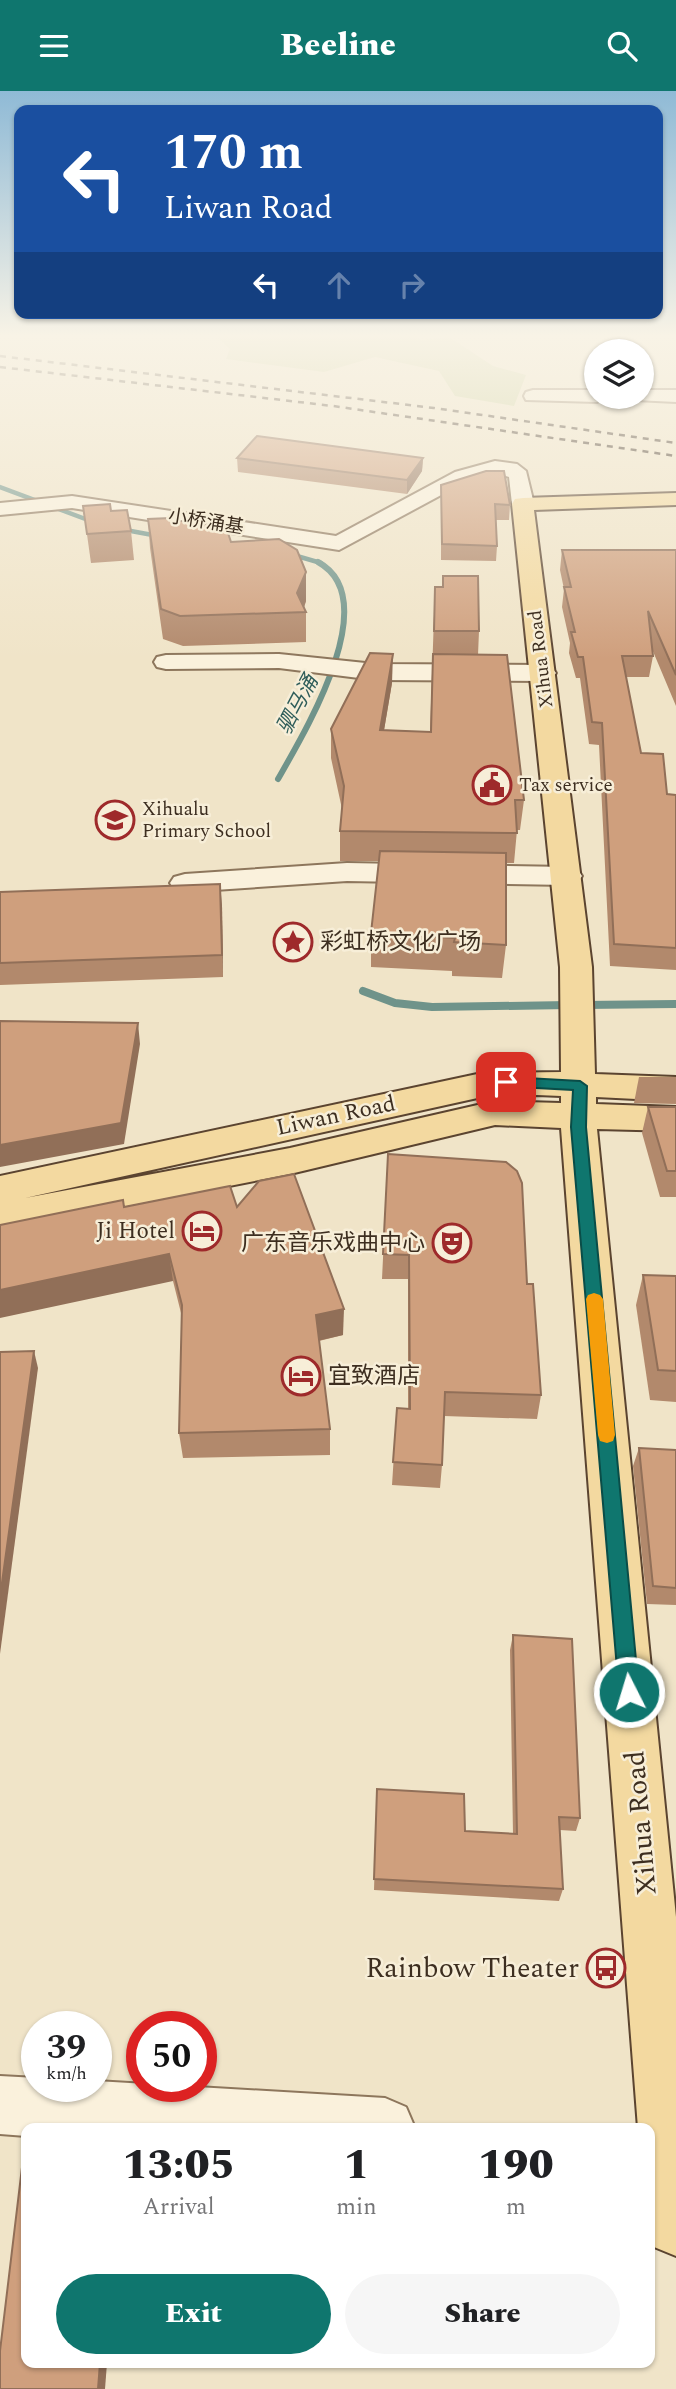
<!DOCTYPE html>
<html lang="en">
<head>
<meta charset="utf-8">
<style>
  :root { --surface:#fff; --page:#f6f6f6; --text:#202124; --muted:#757577; --accent:#0f766e }
  body { margin:0; font-family:Spectral,"Noto Sans SC",serif; background:var(--page); color:var(--text); height:100vh; display:flex; flex-direction:column; font-size:26px; white-space:nowrap }
  * { box-sizing:border-box; margin:0 }
  p { font-size:23px; color:var(--muted) }
  .icon { flex:none; width:38px; height:38px; fill:none; stroke:currentColor; stroke-width:2; stroke-linecap:round; stroke-linejoin:round }
  .map { position:relative; flex:1; overflow:hidden }
  .drawer { position:absolute; left:21px; top:2032px; width:634px; height:245px; display:flex; flex-direction:column; background:var(--surface); border-radius:14px; box-shadow:0 2px 5px #0004 }
  .drawer>* { flex:none }
  .banner { position:absolute; left:14px; top:14px; width:649px; height:214px; border-radius:14px; box-shadow:0 2px 5px #0004; background:#1a4fa0; color:#fff; overflow:hidden }
  .fabs { position:absolute; left:584px; top:248px; display:grid; gap:14px }
  .fabs a { display:grid; place-items:center; width:70px; height:70px; border-radius:50%; background:var(--surface); box-shadow:0 2px 5px #0004; font-size:35px }
  .speed { position:absolute; left:21px; top:1920px; display:flex; gap:14px; font-size:35px; font-weight:700; text-align:center }
  .speed>* { display:grid; place-content:center; width:91px; height:91px; border-radius:50%; background:var(--surface); box-shadow:0 2px 5px #0004; line-height:1 }
  .speed small { font-size:18px; font-weight:400 }
  .speed .limit { border:10px solid #d22; background:#fff; color:#111 }
  .pin { position:absolute; display:grid; place-items:center; width:60px; height:60px; color:#fff; margin:-30px; border-radius:14px; box-shadow:0 4px 10px #0006 }
  .me { position:absolute; width:77px; margin:-38px; rotate:355deg; stroke-linejoin:round; filter:drop-shadow(0 0 5px #0008) }
  .turn { display:flex; align-items:center; gap:24px; height:147px; padding:0 35px; font-size:32px }
  .turn .icon { width:91px; height:91px; stroke-width:2.5 }
  .turn b { display:block; font-size:49px; line-height:60px }
  .lanes { display:flex; align-items:center; height:66px; padding:0 35px; background:#0003; justify-content:center; gap:35px; direction:ltr }
  .lanes .off { opacity:.35 }
  .eta { display:flex; justify-content:space-evenly; align-items:center; height:119px; text-align:center }
  .eta b { font-size:42px; font-weight:800; line-height:49px }
  .button { display:flex; gap:14px; margin-top:auto; padding:14px 35px }
  .button a { flex:1; height:80px; border-radius:42px; background:var(--accent); color:#fff; font-size:28px; font-weight:800; line-height:80px; text-align:center }
  .button a+a { background:var(--page); color:var(--text) }
  header { display:flex; justify-content:space-between; align-items:center; height:91px; padding:0 35px; background:var(--accent); color:#fff; font-size:32px; font-weight:800 }
  .map>svg:first-child { display:block }
  .green { fill:#c9cf9b }
  .lines { fill:none; stroke-linecap:round; stroke-linejoin:round }
  .stream-far2 { stroke:#6f938a; stroke-width:4.5 }
  .stream-far1 { stroke:#6f938a; stroke-width:6 }
  .stream { stroke:#6f938a; stroke-width:8 }
  .minor-casing { stroke:#8d765c; stroke-width:4 }
  .major-casing { stroke:#5b4430; stroke-width:4 }
  .minor { fill:#faf1dc; fill-rule:evenodd }
  .major { fill:#f3d9a0; fill-rule:evenodd }
  .rail { stroke:#3d2e20; stroke-width:2.5; stroke-dasharray:6 6; stroke-linecap:butt }
  .wall { fill:#b2896c }
  .shaded-wall { fill:#916f58 }
  .building { fill:#cf9f7d; stroke:#916f58; stroke-width:2 }
  .route { fill:#0f766e; stroke:#0a4d48; stroke-width:2 }
  .slow { fill:#f59e0b }
  .labels { text-anchor:middle; dominant-baseline:central; stroke-width:5; stroke-linejoin:round; paint-order:stroke }
  .far-street-label { font-size:19px; fill:#3d2e20; stroke:#f7eed8 }
  .far-poi-label { font-size:19px; fill:#3d2e20; stroke:#f7eed8; text-anchor:start }
  .far-water-label { font-size:21px; font-style:italic; fill:#2f5d5a; stroke:#f7eed8 }
  .poi-label { font-size:23px; fill:#3d2e20; stroke:#f7eed8; text-anchor:start }
  .street-label { font-size:23px; fill:#3d2e20; stroke:#f7eed8 }
  .near-street-label { font-size:28px; fill:#3d2e20; stroke:#f7eed8 }
  .near-poi-label { font-size:28px; fill:#3d2e20; stroke:#f7eed8; text-anchor:end }
</style>
</head>
<body>
<header><svg class="icon" aria-label="menu" viewBox="0 0 24 24"><path d="M4 6h16M4 12h16M4 18h16"/></svg>Beeline<svg class="icon" aria-label="search" viewBox="0 0 24 24"><circle cx="10" cy="10" r="6"/><path d="M15 15l6 6"/></svg></header>
<div class="map">
<svg width="676" height="2298" viewBox="0 0 676 2298">
  <rect width="100%" height="100%" fill="#f0e4c8"/>
  <path class="green" d="M217 246H416L421 249 449 246 493 275 526 284 514 315 455 305 439 280 375 266 324 281 226 268 230 258Z"/>
  <g class="lines">
    <g class="stream-far2">
      <path d="M0 396 96 432"/>
      <path d="M120 438 158 445"/>
      <path d="M290 463 321 472"/>
    </g>
    <path class="stream-far1" d="M278 688C303 644 386 508 318 471"/>
    <g class="stream">
      <path d="M363 900 395 912 432 916 569 914"/>
      <path d="M583 914 676 913"/>
    </g>
    <defs>
      <g id="minor">
        <path d="M533 299H597V306H606L597 311 526 309 524 305 526 301Z"/>
        <path d="M642 299H676V311L635 309 633 306H642Z"/>
        <path d="M495 370 517 373 526 380 534 413 531 418H515L512 413 509 386 496 382 469 389 339 459 72 417 0 424V412L72 405 336 445 455 381Z"/>
        <path d="M279 563 375 573 543 574 552 577 556 582 552 587 543 590 375 589 279 577 166 578 157 576 154 571 157 566 166 564Z"/>
        <path d="M347 772 567 776 578 779 582 785 578 791 567 794 347 790 185 801 174 798 170 792 174 786 185 783Z"/>
        <path d="M0 1985 37 1987V1995H96V1990L385 2007 406 2016 415 2037H26V2045L0 2043Z"/>
      </g>
      <path id="major" d="M676 402V414L534 419 592 876 595 983 676 986V1010L596 1006V1013L676 1016V1040L597 1038 676 1826V2165L654 2156 649 2144V2037H638L561 1037 495 1034 290 1083 0 1140V1085L482 982 561 981 560 876 512 413 515 408 523 407ZM537 1004 561 1005V1012L495 1010 290 1057 25 1107 482 1006Z"/>
    </defs>
    <use href="#minor" class="minor-casing"/>
    <use href="#major" class="major-casing"/>
    <use href="#minor" class="minor"/>
    <use href="#major" class="major"/>
    <g class="rail">
      <path d="M0 265 434 317 676 352"/>
      <path d="M0 276 333 315 676 365"/>
    </g>
  </g>
  <g class="wall">
    <path d="M237 367H423L422 380 407 403 238 381Z"/>
    <path d="M441 394 510 414 509 429H496L497 455 496 470 441 469Z"/>
    <path d="M83 415 131 440 134 469 91 472Z"/>
    <path d="M148 428 216 437 231 451 306 510 304 517 306 521V551L183 555 163 548 150 457Z"/>
    <path d="M562 459H676V615L652 558 653 565 649 586H626L641 662 667 703 676 704V879L610 875 599 654 589 653 580 587H576L569 562 570 552 562 516 564 498 560 479Z"/>
    <path d="M443 485 479 540 478 564 524 709 520 739H517L514 772H506V854L502 887 452 885V880L371 876V842L379 770H340V740L342 718 331 667V638L392 592 384 639 430 641 435 496H442Z"/>
    <path d="M0 801 222 814 223 886 0 894Z"/>
    <path d="M639 986H676V1013L634 1012Z"/>
    <path d="M648 1016H676V1106H660L642 1042Z"/>
    <path d="M388 1063 527 1193 541 1304 537 1328 444 1325 442 1374 440 1397 392 1394 397 1317 408 1318V1188H382Z"/>
    <path d="M124 1116H237L343 1244 319 1250 330 1338V1364L183 1367 179 1342 182 1226 173 1190Z"/>
    <path d="M643 1184 676 1185V1311L650 1309 636 1214Z"/>
    <path d="M639 1357 676 1359V1514L647 1513 633 1375Z"/>
    <path d="M513 1544 580 1727 576 1740 560 1739 563 1798 559 1810 374 1799 377 1698 465 1740 513 1743 510 1559Z"/>
  </g>
  <g class="shaded-wall">
    <path d="M423 367 422 380 407 403V389Z"/>
    <path d="M306 481V510L302 521 297 502Z"/>
    <path d="M393 563 392 592 379 669 380 639Z"/>
    <path d="M220 793 222 814 223 886 222 864Z"/>
    <path d="M138 932 140 953 124 1053 0 1076V1054Z"/>
    <path d="M169 1163 173 1190 0 1227V1199Z"/>
    <path d="M344 1218 343 1244 317 1250 316 1224Z"/>
    <path d="M34 1260 38 1277 0 1563V1506Z"/>
    <path d="M100 2272H107L105 2298H98Z"/>
  </g>
  <g class="building">
    <path d="M257 345 423 367 407 389 237 367Z"/>
    <path d="M486 380H504L510 414 495 413 497 455 442 453 441 394Z"/>
    <path d="M110 413 111 420 127 419 131 440 87 443 83 415Z"/>
    <path d="M170 427 171 431 193 429 195 434 214 433 216 437 226 436 231 451 279 448 297 459 306 481 297 502 306 521 180 525 161 518 148 428Z"/>
    <path d="M562 459H676V584L648 520 653 565H622L641 662 663 663 667 703 676 704V857L614 853 602 632 592 631 583 566H578L571 541H575L564 496H571Z"/>
    <path d="M443 485H478L479 540H434L435 496H443Z"/>
    <path d="M370 562 393 563 380 639 431 641 433 563 507 564 524 709H515L517 742 340 740 344 695 331 638Z"/>
    <path d="M380 760 506 762V854L454 851 455 847 371 842Z"/>
    <path d="M220 793 222 864 0 872V801Z"/>
    <path d="M0 930 138 932 121 1032 0 1054Z"/>
    <path d="M648 1016H676V1080H667Z"/>
    <path d="M388 1063 506 1071 517 1080 522 1092 527 1193H533L541 1304 445 1301 442 1374 393 1371 397 1317 410 1318 409 1164 383 1163Z"/>
    <path d="M294 1083 344 1218 316 1224 330 1338 179 1342 182 1214 169 1163 0 1199V1134L123 1109 124 1116 230 1095 237 1116 259 1090Z"/>
    <path d="M643 1184 676 1185V1280L658 1279Z"/>
    <path d="M34 1260 0 1506V1261Z"/>
    <path d="M639 1357 676 1359V1497L653 1495Z"/>
    <path d="M513 1544 572 1548 580 1727 559 1726 563 1798 374 1788 377 1698 464 1703 465 1740 517 1743Z"/>
    <path d="M23 2068H26V2272H100L98 2298H0V2260Z"/>
  </g>
  <linearGradient id="sky" x2="0" y2="1"><stop stop-color="#8fbad6"/><stop offset="0.43" stop-color="#f8f3e6"/><stop offset="1" stop-color="#f8f3e6" stop-opacity="0"/></linearGradient>
  <rect width="676" height="568" fill="url(#sky)"/>
  <path class="route" d="M506 986 580 990 587 995 586 1036 639 1601 636 1608 629 1611 622 1608 619 1601 571 1036 573 999 501 995 499 991 501 988Z"/>
  <path class="slow" d="M594 1202 600 1204 603 1208 615 1344 613 1350 607 1352 600 1350 598 1344 586 1208 588 1204Z"/>
  <defs>
    <symbol id="civic-ring" viewBox="-11 -11 22 22"><circle r="9.5" fill="#f7eed8" stroke="#9e2a2b" stroke-width="1.5"/><path d="M-.6-6.5H3V-4.5H.6V-3L4-1V1h2V6H-6V1h2V-1L-.6-3ZM-1.2 2.5V6h2.4V2.5Z" fill="#9e2a2b"/></symbol>
    <symbol id="school-ring" viewBox="-11 -11 22 22"><circle r="9.5" fill="#f7eed8" stroke="#9e2a2b" stroke-width="1.5"/><path d="M0-5L7-2L0 1L-7-2ZM-4 1L0 2.5L4 1V4Q0 6-4 4Z" fill="#9e2a2b"/></symbol>
    <symbol id="sight-ring" viewBox="-11 -11 22 22"><circle r="9.5" fill="#f7eed8" stroke="#9e2a2b" stroke-width="1.5"/><path d="M0-6L1.8-2.2L6-1.7L2.9 1.2L3.7 5.4L0 3.3L-3.7 5.4L-2.9 1.2L-6-1.7L-1.8-2.2Z" fill="#9e2a2b"/></symbol>
    <symbol id="hotel-ring" viewBox="-11 -11 22 22"><circle r="9.5" fill="#f7eed8" stroke="#9e2a2b" stroke-width="1.5"/><path d="M-6-4.5h1.5V1H6V5H4.5V3h-9V5H-6ZM-4 0a1.8 1.8 0 1 1 3.6 0ZM.5 0V-2.5h3Q6-2.5 6 0Z" fill="#9e2a2b"/></symbol>
    <symbol id="theatre-ring" viewBox="-11 -11 22 22"><circle r="9.5" fill="#f7eed8" stroke="#9e2a2b" stroke-width="1.5"/><path d="M-5-5.5Q0-4 5-5.5V0Q5 5 0 6Q-5 5-5 0ZM-3.3-2.5H-1v1.5H-3.3ZM1-2.5H3.3v1.5H1ZM-2.8 1Q0 5.5 2.8 1Z" fill="#9e2a2b"/></symbol>
    <symbol id="bus-ring" viewBox="-11 -11 22 22"><circle r="9.5" fill="#f7eed8" stroke="#9e2a2b" stroke-width="1.5"/><path d="M-5-6H5V4H4V6H2V4H-2V6H-4V4H-5ZM-3.5-4V0h7V-4ZM-3.5 1.2v1.5H-2V1.2ZM2 1.2v1.5H3.5V1.2Z" fill="#9e2a2b"/></symbol>
  </defs>
  <g fill-rule="evenodd">
    <use href="#civic-ring" x="470" y="672" width="44" height="44"/>
    <use href="#school-ring" x="93" y="707" width="44" height="44"/>
    <use href="#sight-ring" x="271" y="829" width="44" height="44"/>
    <use href="#hotel-ring" x="180" y="1118" width="44" height="44"/>
    <use href="#theatre-ring" x="430" y="1130" width="44" height="44"/>
    <use href="#hotel-ring" x="279" y="1263" width="44" height="44"/>
    <use href="#bus-ring" x="584" y="1855" width="44" height="44"/>
  </g>
  <g class="labels">
    <g class="far-street-label">
      <text transform="translate(206 431) rotate(9)">小桥涌基</text>
      <text transform="translate(541 568) rotate(-97)">Xihua Road</text>
    </g>
    <g class="far-poi-label">
      <text x="519" y="694">Tax service</text>
      <text x="142" y="718">Xihualu<tspan x="142" dy="22">Primary School</tspan></text>
    </g>
    <g class="far-water-label">
      <text transform="translate(298 614) rotate(-62)">驷马涌</text>
    </g>
    <g class="poi-label">
      <text x="320" y="851">彩虹桥文化广场</text>
      <text x="175" y="1140" text-anchor="end">Ji Hotel</text>
      <text x="425" y="1152" text-anchor="end">广东音乐戏曲中心</text>
      <text x="328" y="1285">宜致酒店</text>
    </g>
    <g class="street-label">
      <text transform="translate(336 1025) rotate(-12)">Liwan Road</text>
    </g>
    <g class="near-street-label">
      <text transform="translate(641 1732) rotate(-95)">Xihua Road</text>
    </g>
    <g class="near-poi-label">
      <text x="579" y="1877">Rainbow Theater</text>
    </g>
  </g>
</svg>
<div class="fabs">
<a><svg class="icon" aria-label="layers" viewBox="0 0 24 24"><path d="M12 4l9 5-9 5-9-5zM3 14l9 5 9-5"/></svg></a>
</div>
<div class="speed"><div>39<small>km/h</small></div><div class="limit">50</div></div>
<div class="pin" style="left:506px;top:991px;background:#d93025"><svg class="icon" aria-label="arrive" viewBox="0 0 24 24"><path d="M6 21V4h12l-3 4 3 4H6"/></svg></div>
<svg class="me" style="left:629px;top:1601px" viewBox="-20 -20 40 40"><circle r="17" fill="#0f766e" stroke="#fff" stroke-width="3"/><path d="M0-11L8 9 0 5-8 9z" fill="#fff"/></svg>
<div class="banner">
<div class="turn"><svg class="icon" aria-label="left" viewBox="0 0 24 24"><path d="M17 20v-9H6M10 6l-5 5 5 5"/></svg><div><b>170 m</b>Liwan Road</div></div>
<div class="lanes"><svg class="icon" aria-label="left" viewBox="0 0 24 24"><path d="M17 20v-9H6M10 6l-5 5 5 5"/></svg><svg class="icon off" aria-label="ahead" viewBox="0 0 24 24"><path d="M12 20V5M6 11l6-6 6 6"/></svg><svg class="icon off" aria-label="right" viewBox="0 0 24 24"><path d="M7 20v-9h11M14 6l5 5-5 5"/></svg></div>
</div>
<section class="drawer">
<div class="eta">
<div><b>13:05</b><p>Arrival</p></div>
<div><b>1</b><p>min</p></div>
<div><b>190</b><p>m</p></div>
</div>
<div class="button"><a>Exit</a><a>Share</a></div>
</section>
</div>
</body>
</html>
